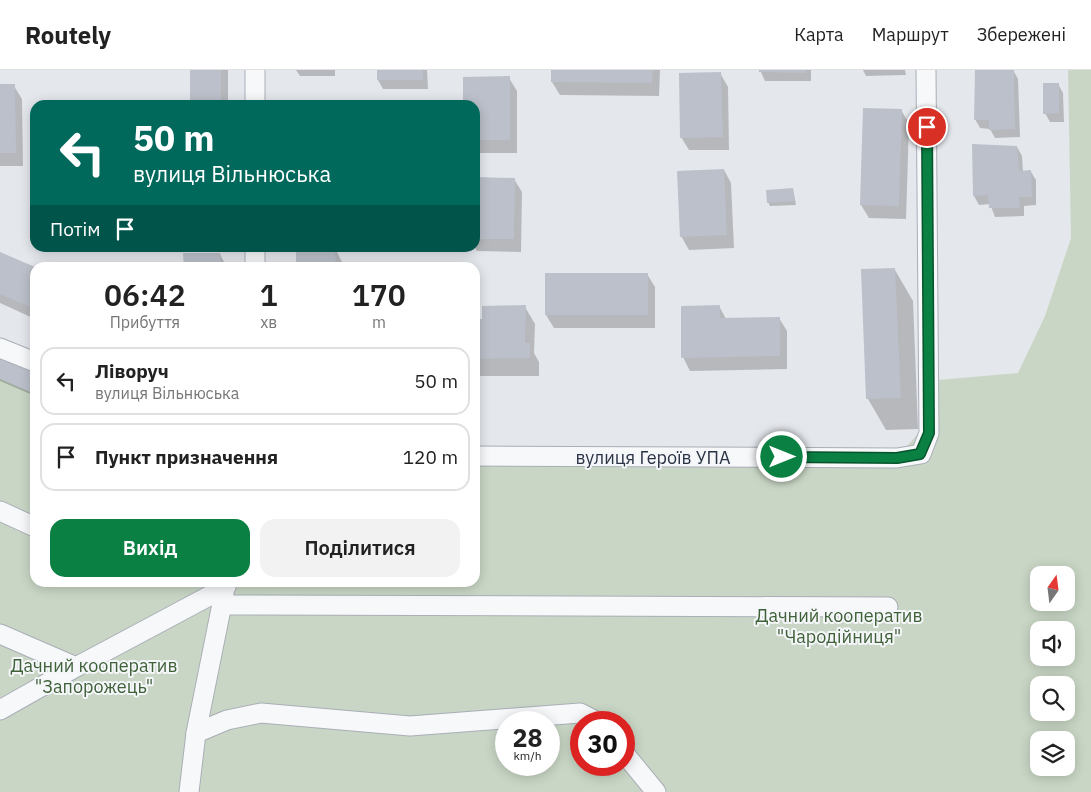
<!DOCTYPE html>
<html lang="uk">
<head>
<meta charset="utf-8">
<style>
  :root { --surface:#fff; --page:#f2f2f2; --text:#222; --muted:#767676; --line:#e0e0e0; --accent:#0b8043 }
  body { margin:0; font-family:"IBM Plex Sans",sans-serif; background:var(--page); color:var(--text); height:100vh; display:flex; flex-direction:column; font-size:19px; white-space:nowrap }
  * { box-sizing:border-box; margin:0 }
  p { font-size:16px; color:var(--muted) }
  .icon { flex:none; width:28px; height:28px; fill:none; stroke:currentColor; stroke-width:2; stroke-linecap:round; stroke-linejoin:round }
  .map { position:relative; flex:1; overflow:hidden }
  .details { position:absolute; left:30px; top:192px; width:450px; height:325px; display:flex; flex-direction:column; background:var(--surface); border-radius:15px; box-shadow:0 2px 12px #0003 }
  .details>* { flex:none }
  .hud { position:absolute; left:30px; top:30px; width:450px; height:152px; border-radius:15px; box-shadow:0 2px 12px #0003; background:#00695c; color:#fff; overflow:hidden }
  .needle { width:32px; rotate:14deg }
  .controls { position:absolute; left:1030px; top:496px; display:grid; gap:10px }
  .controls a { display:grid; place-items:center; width:45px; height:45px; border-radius:10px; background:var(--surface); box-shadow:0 2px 12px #0003; font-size:25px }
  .speed { position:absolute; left:495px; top:641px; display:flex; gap:10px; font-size:25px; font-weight:700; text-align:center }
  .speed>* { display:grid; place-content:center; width:65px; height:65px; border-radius:50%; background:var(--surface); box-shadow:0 2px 12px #0003; line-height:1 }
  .speed small { font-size:12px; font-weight:400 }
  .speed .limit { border:8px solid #d22; background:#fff; color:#111 }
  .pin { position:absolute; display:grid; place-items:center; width:42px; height:42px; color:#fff; margin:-21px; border:2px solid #fff; border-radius:50%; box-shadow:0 1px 5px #0007 }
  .me { position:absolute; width:55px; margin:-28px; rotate:90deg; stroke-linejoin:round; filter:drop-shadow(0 0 4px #0008) }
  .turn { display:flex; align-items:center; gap:18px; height:105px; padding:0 20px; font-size:22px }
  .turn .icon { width:65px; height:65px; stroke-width:2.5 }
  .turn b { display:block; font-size:35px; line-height:42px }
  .then { display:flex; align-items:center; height:48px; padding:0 20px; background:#0003; gap:10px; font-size:19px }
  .eta { display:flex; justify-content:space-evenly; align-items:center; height:85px; text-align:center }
  .eta b { font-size:30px; font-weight:600; line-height:35px }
  .primary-button { display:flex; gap:10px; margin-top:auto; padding:10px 20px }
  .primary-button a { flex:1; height:58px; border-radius:15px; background:var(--accent); color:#fff; font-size:20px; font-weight:600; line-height:58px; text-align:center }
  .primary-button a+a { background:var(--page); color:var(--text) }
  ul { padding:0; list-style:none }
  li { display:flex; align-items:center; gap:15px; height:68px; margin:0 10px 8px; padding:0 10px; border:2px solid var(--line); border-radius:15px }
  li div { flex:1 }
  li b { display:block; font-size:19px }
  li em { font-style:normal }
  header { display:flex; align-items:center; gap:30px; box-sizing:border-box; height:70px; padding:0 25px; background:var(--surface); border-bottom:1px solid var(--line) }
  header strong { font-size:24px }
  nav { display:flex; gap:28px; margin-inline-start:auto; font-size:18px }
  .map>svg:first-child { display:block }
  .green { fill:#c9d6c5; fill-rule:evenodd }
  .shadow { fill:#0003 }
  .building { fill:#bbc0ca }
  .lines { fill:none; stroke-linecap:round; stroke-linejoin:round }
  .minor-casing { stroke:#a9aeb7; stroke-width:21 }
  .minor { stroke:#f7f8fa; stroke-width:19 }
  .route-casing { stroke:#07532c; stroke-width:12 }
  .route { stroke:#0b8043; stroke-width:9 }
  .labels { text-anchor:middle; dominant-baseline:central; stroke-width:4; stroke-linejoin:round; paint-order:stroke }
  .street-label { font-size:18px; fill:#2b3445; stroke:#f4f6f9 }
  .park-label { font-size:18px; fill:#3f6138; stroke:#f4f6f9 }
</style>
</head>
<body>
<header>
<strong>Routely</strong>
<nav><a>Карта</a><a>Маршрут</a><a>Збережені</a></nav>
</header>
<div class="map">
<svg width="1091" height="722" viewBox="0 0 1091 722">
  <rect width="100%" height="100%" fill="#e4e7ec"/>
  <path class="green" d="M1068 0H1091V722H0V307L35 322V512H475V391L897 388 934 345 938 310 1018 303 1045 246 1071 168ZM1039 505H1066V532H1039ZM1039 560H1066V588H1039ZM1039 615H1066V642H1039ZM506 652H549V695H506ZM581 652H624V695H581ZM1039 670H1066V698H1039Z"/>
  <g class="shadow">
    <rect x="191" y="0" width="37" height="35"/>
    <path d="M296 0H335V6H300Z"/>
    <path d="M378 0H427L428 19H383L378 10Z"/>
    <path d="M552 0H660L659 26 560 25 552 12Z"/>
    <path d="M760 0H811V11H765Z"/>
    <path d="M863 0H905L906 5 866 6Z"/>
    <path d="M1013 0 1018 9 1020 67 995 68 990 59 980 58 975 49Z"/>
    <path d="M720 3 728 17 729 80H689L681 67Z"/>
    <path d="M509 8 517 21V83H475V35H465Z"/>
    <path d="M1058 14 1063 23 1064 52H1050L1045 43Z"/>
    <path d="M0 16H14L22 29 23 96H0Z"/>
    <path d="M901 40 909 53 906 149 869 148 861 135Z"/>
    <path d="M1017 77 1022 86 1023 102H1031L1036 110V135L1024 136V146L995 147 990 134 979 135 974 126Z"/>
    <path d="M724 100 731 113 734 178 689 180 681 166Z"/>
    <path d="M475 108 514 109 522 122 521 182 477 181 475 178Z"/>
    <path d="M793 119 796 135 770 136 768 132Z"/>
    <path d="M335 178 345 198H298Z"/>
    <path d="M0 183 35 199V249L0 233Z"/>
    <path d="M220 184 227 198H185Z"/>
    <path d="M895 200 913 231 918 359 886 360 868 329Z"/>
    <path d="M647 204 655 217V258H554L546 245Z"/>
    <path d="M719 236 726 249 779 248 787 261V299L690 301 683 287Z"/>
    <path d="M525 237 535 254 534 283 539 292V306H475V251H483Z"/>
    <path d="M0 287 35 301V326L0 311Z"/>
  </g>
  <g class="building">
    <rect x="190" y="0" width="31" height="35"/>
    <rect x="377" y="0" width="46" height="10"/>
    <path d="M551 0H653L652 13 551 12Z"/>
    <path d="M759 0H806V3L759 2Z"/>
    <path d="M975 0H1014L1015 59 989 60V50H974Z"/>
    <path d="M721 2 723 67 680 68 679 3Z"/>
    <path d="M510 6V70H475V35H463V7Z"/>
    <path d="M1043 13H1059V43L1043 44Z"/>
    <path d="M0 14H15L16 83H0Z"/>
    <path d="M863 38 902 39 899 136 860 135Z"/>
    <path d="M972 74 1017 76 1019 101 1031 100 1032 127H1019L1020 138H989L988 125 973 126Z"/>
    <path d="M724 99 727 165 680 167 677 101Z"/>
    <path d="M475 107 515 108 514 169H475Z"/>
    <path d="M793 118 794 131 767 133 766 120Z"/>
    <path d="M296 178H335L336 198H296Z"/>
    <path d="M0 182 35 197V239L0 224Z"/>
    <path d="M183 183H220L221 198H184Z"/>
    <path d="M895 198 901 328 866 329 861 199Z"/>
    <rect x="545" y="203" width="103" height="42"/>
    <path d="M526 235 525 273H530V288L475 289V249H482V236Z"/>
    <path d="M720 235V248L780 247V286L681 288V236Z"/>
    <path d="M0 285 35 300V324L0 309Z"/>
  </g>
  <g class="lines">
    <defs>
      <g id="minor">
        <path d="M255 35V0"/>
        <path d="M255 198V178"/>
        <path d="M0 278 35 292"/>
        <path d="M475 386 897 388 921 384 929 363 926 0"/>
        <path d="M0 441 35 457"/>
        <path d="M222 535 888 537"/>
        <path d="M0 564 76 597"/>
        <path d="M0 640 76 597 226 517"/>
        <path d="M196 663 227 650 261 643 410 656 580 643 598 652"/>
        <path d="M624 683 656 722"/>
        <path d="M189 722 196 663 224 524"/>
      </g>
    </defs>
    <use href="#minor" class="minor-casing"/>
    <use href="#minor" class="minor"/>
  </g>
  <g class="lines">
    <defs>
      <path id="route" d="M782 387 897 388 920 384 929 363 927 57"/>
    </defs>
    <use href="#route" class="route-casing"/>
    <use href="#route" class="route"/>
  </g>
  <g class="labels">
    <g class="street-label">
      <text x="653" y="387">вулиця Героїв УПА</text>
    </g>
    <g class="park-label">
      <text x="839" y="545">Дачний кооператив<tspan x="839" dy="21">"Чародійниця"</tspan></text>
      <text x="94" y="595">Дачний кооператив<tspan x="94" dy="21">"Запорожець"</tspan></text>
    </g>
  </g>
</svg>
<div class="controls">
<a><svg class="needle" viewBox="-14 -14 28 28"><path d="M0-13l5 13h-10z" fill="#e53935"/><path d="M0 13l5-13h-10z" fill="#767676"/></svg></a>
<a><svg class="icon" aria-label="sound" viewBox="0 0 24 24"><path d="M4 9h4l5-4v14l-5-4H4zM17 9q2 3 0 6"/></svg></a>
<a><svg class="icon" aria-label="search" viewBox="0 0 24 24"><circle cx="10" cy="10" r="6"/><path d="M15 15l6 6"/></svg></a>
<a><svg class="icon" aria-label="layers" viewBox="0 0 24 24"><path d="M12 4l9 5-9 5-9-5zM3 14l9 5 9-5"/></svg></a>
</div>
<div class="speed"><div>28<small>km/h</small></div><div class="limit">30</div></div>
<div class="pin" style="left:927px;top:57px;background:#d93025"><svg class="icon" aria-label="arrive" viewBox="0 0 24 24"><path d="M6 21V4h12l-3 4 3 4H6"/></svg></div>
<svg class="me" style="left:782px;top:387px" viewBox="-20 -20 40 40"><circle r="17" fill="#0b8043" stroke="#fff" stroke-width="3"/><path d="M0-11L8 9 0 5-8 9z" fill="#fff"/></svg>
<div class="hud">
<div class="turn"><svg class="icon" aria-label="left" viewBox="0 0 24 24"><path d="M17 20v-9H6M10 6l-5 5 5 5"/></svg><div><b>50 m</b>вулиця Вільнюська</div></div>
<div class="then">Потім<svg class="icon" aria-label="arrive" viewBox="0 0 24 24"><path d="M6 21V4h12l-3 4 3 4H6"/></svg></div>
</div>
<section class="details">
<div class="eta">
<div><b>06:42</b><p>Прибуття</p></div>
<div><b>1</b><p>хв</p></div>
<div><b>170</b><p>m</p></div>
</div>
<ul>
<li><svg class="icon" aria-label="left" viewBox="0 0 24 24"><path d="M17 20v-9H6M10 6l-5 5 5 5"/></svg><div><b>Ліворуч</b><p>вулиця Вільнюська</p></div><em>50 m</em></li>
<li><svg class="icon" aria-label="arrive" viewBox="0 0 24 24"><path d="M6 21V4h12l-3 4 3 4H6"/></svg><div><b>Пункт призначення</b></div><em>120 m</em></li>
</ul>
<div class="primary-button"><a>Вихід</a><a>Поділитися</a></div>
</section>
</div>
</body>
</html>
